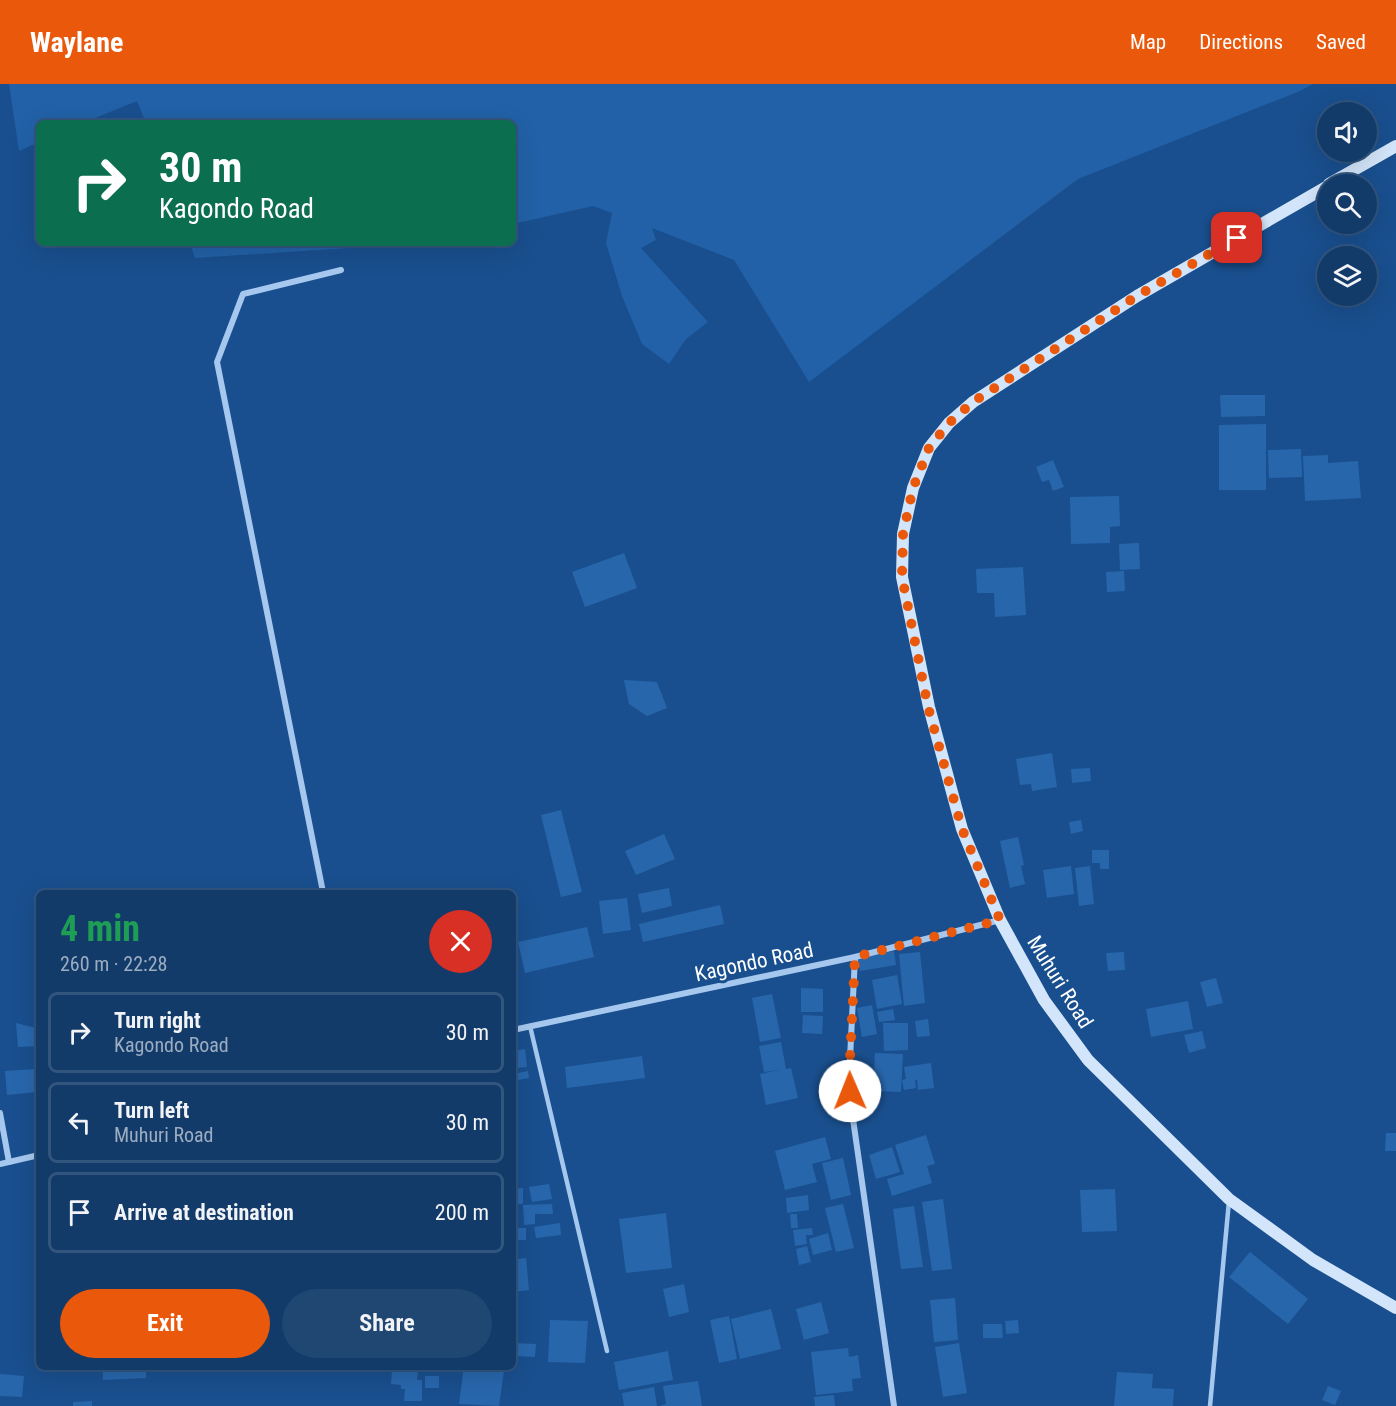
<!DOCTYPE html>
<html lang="en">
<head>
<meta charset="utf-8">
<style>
  :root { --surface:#133b6a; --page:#204672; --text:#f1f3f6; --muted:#9dadc1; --line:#32557e; --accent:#ea580c }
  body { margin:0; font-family:"Roboto Condensed",sans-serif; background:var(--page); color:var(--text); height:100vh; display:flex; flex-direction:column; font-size:22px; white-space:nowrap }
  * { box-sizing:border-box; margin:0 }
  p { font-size:20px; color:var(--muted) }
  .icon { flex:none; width:33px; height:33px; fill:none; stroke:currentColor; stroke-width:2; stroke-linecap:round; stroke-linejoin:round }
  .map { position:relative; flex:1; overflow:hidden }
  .side { position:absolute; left:36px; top:806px; width:480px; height:480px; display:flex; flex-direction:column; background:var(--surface); border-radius:9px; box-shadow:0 6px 24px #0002,0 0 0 2px var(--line) }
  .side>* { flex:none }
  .hud { position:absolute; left:36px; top:36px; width:480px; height:126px; border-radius:9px; box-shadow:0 6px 24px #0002,0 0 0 2px var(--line); background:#0b6e4f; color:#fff; overflow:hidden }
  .controls { position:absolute; left:1317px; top:18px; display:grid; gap:12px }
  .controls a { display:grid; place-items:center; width:60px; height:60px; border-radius:50%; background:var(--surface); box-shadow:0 6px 24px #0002,0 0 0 2px var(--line); font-size:30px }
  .pin { position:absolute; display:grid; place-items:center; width:51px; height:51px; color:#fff; margin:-26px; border-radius:12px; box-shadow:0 3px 9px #0006 }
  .me { position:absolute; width:66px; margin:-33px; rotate:359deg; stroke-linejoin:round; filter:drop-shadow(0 0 4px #0008) }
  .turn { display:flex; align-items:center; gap:21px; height:126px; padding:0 24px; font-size:27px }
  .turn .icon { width:78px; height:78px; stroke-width:2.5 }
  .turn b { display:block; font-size:42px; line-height:51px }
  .round { display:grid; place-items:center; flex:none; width:63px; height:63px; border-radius:32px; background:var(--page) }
  .head { display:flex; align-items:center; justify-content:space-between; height:102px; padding:0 24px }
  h1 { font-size:36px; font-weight:700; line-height:45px; color:#1e9e55 }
  .cta { display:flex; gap:12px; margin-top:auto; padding:12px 24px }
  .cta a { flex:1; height:69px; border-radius:36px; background:var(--accent); color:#fff; font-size:24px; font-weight:700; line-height:69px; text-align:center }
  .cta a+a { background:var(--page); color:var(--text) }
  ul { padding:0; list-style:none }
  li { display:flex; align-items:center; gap:18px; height:81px; margin:0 12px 9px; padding:0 12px; border:3px solid var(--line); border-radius:9px }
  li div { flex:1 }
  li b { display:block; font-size:22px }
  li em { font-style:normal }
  header { display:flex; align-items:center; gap:36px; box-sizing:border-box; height:84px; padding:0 30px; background:var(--accent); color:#fff }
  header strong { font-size:28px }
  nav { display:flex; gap:33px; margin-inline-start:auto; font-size:21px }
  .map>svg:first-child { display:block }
  .green { fill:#2261a7 }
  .building { fill:#2866ac }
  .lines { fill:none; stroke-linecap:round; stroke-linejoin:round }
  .lane { stroke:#a6c8ee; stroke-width:4.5 }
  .street { stroke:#a6c8ee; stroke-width:6 }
  .secondary { stroke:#d3e5fa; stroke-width:12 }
  .route { stroke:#ea580c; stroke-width:10; stroke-dasharray:0 18 }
  .labels { text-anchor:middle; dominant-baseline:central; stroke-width:6; stroke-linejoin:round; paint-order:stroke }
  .street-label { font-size:21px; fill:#fff; stroke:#194f8e }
</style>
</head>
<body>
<header>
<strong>Waylane</strong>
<nav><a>Map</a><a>Directions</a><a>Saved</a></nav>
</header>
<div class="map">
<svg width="1396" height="1322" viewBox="0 0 1396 1322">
  <rect width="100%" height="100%" fill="#194f8e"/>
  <g class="green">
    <path d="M9 0H1313L1300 7 1078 95 809 298 734 176 652 144 656 156 641 164 708 238 686 255 669 280 642 260 622 212 606 159 612 129 593 122 513 140V39H146L137 17 83 39H39V58L19 67Z"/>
    <path d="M190 159H426L195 174Z"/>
  </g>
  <g class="building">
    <path d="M1220 311H1265V332L1221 333Z"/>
    <path d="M1266 340V406H1219V341Z"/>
    <path d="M1301 365 1302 393 1269 394 1268 366Z"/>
    <path d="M1328 371V379L1358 377 1361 414 1305 417 1303 372Z"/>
    <path d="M1053 376 1064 403 1053 407 1049 396 1042 398 1036 383Z"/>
    <path d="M1119 412 1120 442 1110 443V459L1071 460 1070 413Z"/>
    <path d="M1139 459 1140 485 1120 486 1119 460Z"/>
    <path d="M624 469 637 504 585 523 572 488Z"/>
    <path d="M1023 483 1026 531 995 533 994 509H977L976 485Z"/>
    <path d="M1124 487 1125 507 1107 508 1106 488Z"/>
    <path d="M624 596 657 598 667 624 647 632 629 620Z"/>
    <path d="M1052 669 1057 703 1032 707 1031 700 1020 701 1016 675Z"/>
    <path d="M1090 684 1091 697 1072 699 1071 685Z"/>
    <path d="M561 726 582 808 561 813 541 731Z"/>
    <path d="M1081 736 1083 747 1071 750 1069 738Z"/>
    <path d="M664 750 675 775 636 791 625 767Z"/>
    <path d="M1018 753 1024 781 1021 782 1025 800 1010 804 1000 757Z"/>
    <path d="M1092 766H1109V785H1100V779H1092Z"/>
    <path d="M1071 782 1074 810 1047 814 1043 786Z"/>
    <path d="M1090 782 1094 820 1079 822 1075 784Z"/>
    <path d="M669 804 672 822 642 829 638 810Z"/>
    <path d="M627 814 631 846 603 850 599 817Z"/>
    <path d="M720 821 724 840 643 858 639 840Z"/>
    <path d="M587 843 594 873 525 889 518 858Z"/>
    <path d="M894 867 896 881 860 887 857 874Z"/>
    <path d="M920 868 925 919 904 922 899 870Z"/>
    <path d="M1124 868 1125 886 1108 887 1106 869Z"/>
    <path d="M897 891 902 920 877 925 872 896Z"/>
    <path d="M1216 894 1223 919 1207 923 1200 898Z"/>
    <path d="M801 904 823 905V928H801Z"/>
    <path d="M772 910 781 954 760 958 752 914Z"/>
    <path d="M1188 917 1193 945 1151 953 1146 925Z"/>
    <path d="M872 921 877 950 862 953 857 924Z"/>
    <path d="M893 925 895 936 879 938 877 928Z"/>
    <path d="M34 926H39V962L18 963 16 939 36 944Z"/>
    <path d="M803 931 823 932 822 950 802 949Z"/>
    <path d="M928 935 930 952 917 953 915 937Z"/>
    <path d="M883 939H908V966L884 967Z"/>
    <path d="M1202 947 1206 964 1189 969 1184 951Z"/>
    <path d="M781 958 786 985 791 984 798 1014 766 1021 760 990 779 986 764 988 759 962Z"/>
    <path d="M525 965 527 983 515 984 513 967Z"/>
    <path d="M875 969 903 970 901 1008 873 1007Z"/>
    <path d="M642 972 645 994 567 1004 565 983Z"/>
    <path d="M931 979 934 1004 918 1006 917 996H915L916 1004 904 1006 902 996 906 995 904 983Z"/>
    <path d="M35 985 37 1008 7 1011 5 987Z"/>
    <path d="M528 987 529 994 513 997V990Z"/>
    <path d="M1386 1049H1396V1067H1385Z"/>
    <path d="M926 1051 935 1080 927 1082 932 1099 892 1112 887 1095 904 1090 895 1061Z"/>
    <path d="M825 1053 831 1075 812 1080 817 1098 785 1106 775 1067Z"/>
    <path d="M892 1063 900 1088 876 1095 869 1071Z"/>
    <path d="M843 1074 851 1111 831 1116 822 1079Z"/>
    <path d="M549 1100 552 1115 532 1118 529 1103Z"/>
    <path d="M523 1104V1120H516L517 1137H513V1105Z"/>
    <path d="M1115 1105 1117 1147 1082 1148 1080 1106Z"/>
    <path d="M808 1111 809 1126 787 1129 786 1114Z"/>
    <path d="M943 1115 952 1185 932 1187 922 1118Z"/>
    <path d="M552 1120 553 1130H535V1140L524 1141 523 1121Z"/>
    <path d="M843 1120 854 1164 836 1168 825 1124Z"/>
    <path d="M914 1122 923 1183 901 1185 893 1125Z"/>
    <path d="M666 1129 672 1184 626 1189 619 1135Z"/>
    <path d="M790 1130H797L798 1144H791Z"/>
    <path d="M560 1139 561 1151 536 1154 534 1143Z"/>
    <rect x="513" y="1144" width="13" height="12"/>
    <path d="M812 1144 813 1151H806L807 1160 795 1162 793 1146Z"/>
    <path d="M828 1149 832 1166 813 1171 809 1155Z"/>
    <path d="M807 1162 811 1178 799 1181 796 1165Z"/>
    <path d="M513 1166H517L518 1175 526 1174 529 1206 513 1208Z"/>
    <path d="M1250 1168 1308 1215 1288 1240 1229 1193Z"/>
    <path d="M684 1200 689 1228 669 1233 663 1205Z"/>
    <path d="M955 1214 958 1256 934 1258 930 1216Z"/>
    <path d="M821 1218 829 1249 804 1256 796 1225Z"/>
    <path d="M771 1225 781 1265 740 1275 731 1235Z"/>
    <path d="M729 1232 737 1275 719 1279 710 1236Z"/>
    <path d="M550 1236 588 1237 585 1279 548 1278Z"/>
    <path d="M1018 1236 1019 1249 1006 1250 1005 1237Z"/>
    <path d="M983 1240H1002L1003 1254H983Z"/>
    <path d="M513 1259 536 1260 535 1273 513 1272Z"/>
    <path d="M959 1259 967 1309 943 1313 935 1263Z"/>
    <path d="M848 1264 849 1273 858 1271 861 1294 852 1295 853 1307 816 1311 811 1268Z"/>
    <path d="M668 1267 673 1296 619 1306 614 1278Z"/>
    <path d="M103 1282H146V1294L103 1296Z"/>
    <path d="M464 1282H494V1285L504 1287 499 1322 459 1320Z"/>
    <path d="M392 1286H418L417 1296H422V1317H404L405 1305H401V1301L391 1300Z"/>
    <path d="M1117 1288 1153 1290 1152 1304 1174 1305 1173 1322H1114Z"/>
    <path d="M0 1290 24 1292 22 1313 0 1312Z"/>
    <rect x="425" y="1292" width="14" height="12"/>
    <path d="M698 1297 702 1322H660L666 1320 663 1302Z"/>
    <path d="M1328 1302 1341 1307 1335 1321 1322 1316Z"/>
    <path d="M654 1303 657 1322H624L622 1309Z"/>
    <path d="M834 1311 835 1322H815L814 1313Z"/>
    <path d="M92 1317V1322H73V1318Z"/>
  </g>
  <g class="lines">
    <g class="lane">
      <path d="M530 942 607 1267"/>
      <path d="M1210 1322 1229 1117"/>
    </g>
    <g class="street">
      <path d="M323 808 217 278 243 210 341 186"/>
      <path d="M855 873 849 995 851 1021 894 1322"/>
      <path d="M513 946 855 873 1000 836"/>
      <path d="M0 1029 9 1078"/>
      <path d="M0 1080 39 1071"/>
    </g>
    <g class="secondary">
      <path d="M1329 100 1396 62"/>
      <path d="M1328 102 1137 212 973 318 949 339 929 364 913 404 903 450 902 493 929 623 962 745 1000 836 1044 916 1088 976 1229 1115 1313 1176 1396 1224"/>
    </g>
  </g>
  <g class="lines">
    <path class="route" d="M850 1007 849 995 855 873 1000 836 962 745 928 623 902 493 903 450 913 404 929 364 949 339 973 318 1137 212 1237 154"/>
  </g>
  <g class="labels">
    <g class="street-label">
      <text transform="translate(754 878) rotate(-12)">Kagondo Road</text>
      <text transform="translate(1060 898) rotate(58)">Muhuri Road</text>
    </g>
  </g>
</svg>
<div class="controls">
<a><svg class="icon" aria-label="sound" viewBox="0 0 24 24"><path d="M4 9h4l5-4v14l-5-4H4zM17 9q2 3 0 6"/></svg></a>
<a><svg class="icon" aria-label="search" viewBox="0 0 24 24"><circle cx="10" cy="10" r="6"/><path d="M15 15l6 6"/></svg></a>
<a><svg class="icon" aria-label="layers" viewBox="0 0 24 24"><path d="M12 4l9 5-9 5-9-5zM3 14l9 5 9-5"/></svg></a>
</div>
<div class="pin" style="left:1237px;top:154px;background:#d93025"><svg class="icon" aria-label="arrive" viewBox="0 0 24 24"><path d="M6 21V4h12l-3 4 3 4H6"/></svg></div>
<svg class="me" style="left:850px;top:1007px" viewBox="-20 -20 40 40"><circle r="19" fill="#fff"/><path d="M0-13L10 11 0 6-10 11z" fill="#ea580c"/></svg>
<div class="hud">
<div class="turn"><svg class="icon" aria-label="right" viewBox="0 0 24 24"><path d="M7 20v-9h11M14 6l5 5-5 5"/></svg><div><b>30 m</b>Kagondo Road</div></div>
</div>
<section class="side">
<div class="head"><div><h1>4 min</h1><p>260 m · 22:28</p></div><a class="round" style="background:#d93025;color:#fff"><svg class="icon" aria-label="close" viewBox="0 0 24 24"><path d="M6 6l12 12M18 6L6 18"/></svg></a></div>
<ul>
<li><svg class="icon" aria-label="right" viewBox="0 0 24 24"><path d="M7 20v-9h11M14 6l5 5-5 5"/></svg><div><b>Turn right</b><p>Kagondo Road</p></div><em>30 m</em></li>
<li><svg class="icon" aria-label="left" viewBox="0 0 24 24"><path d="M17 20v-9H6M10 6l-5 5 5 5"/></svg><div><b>Turn left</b><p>Muhuri Road</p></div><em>30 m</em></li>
<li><svg class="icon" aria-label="arrive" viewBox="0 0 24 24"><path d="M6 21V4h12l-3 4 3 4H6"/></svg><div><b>Arrive at destination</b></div><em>200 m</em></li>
</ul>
<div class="cta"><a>Exit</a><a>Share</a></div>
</section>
</div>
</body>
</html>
